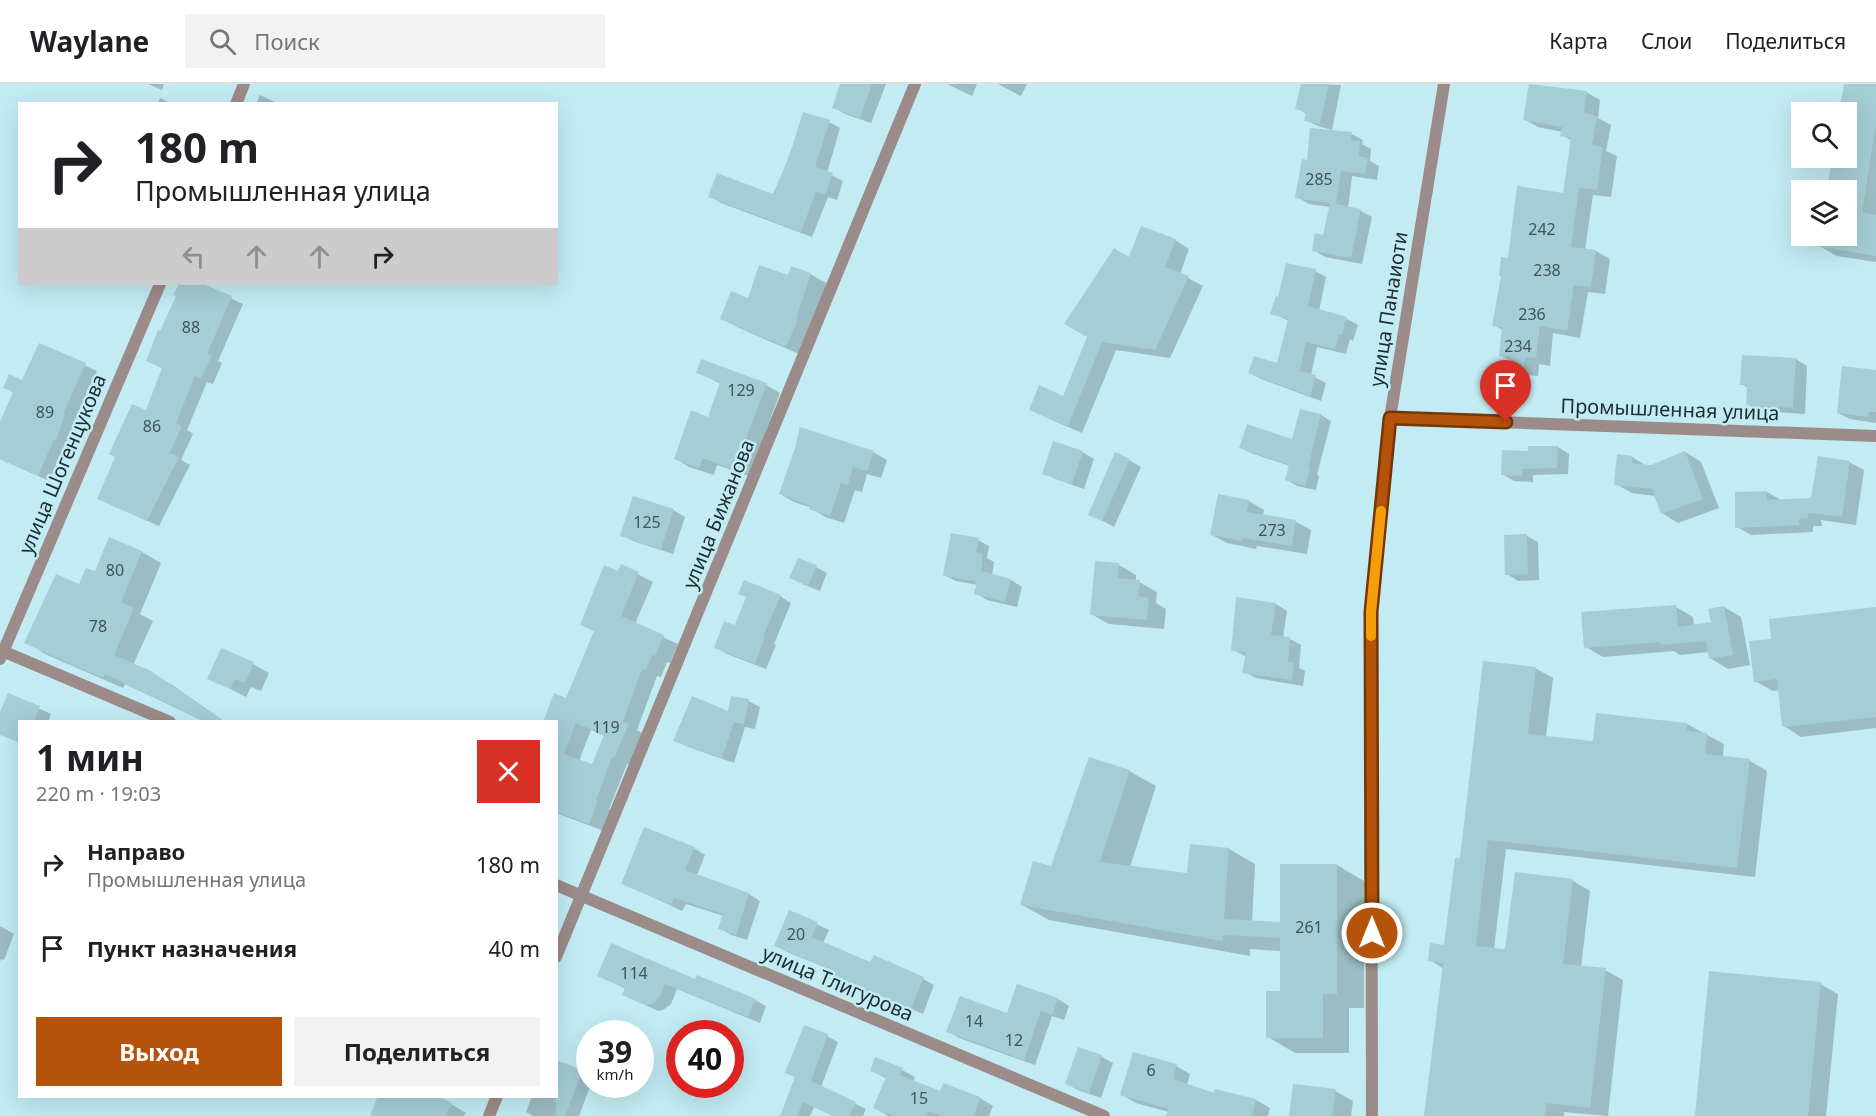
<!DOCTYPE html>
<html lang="ru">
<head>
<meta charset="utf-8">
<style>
  :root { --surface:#fff; --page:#f2f2f2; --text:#202124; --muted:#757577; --line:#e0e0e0; --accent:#b45309 }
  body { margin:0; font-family:"Noto Sans",sans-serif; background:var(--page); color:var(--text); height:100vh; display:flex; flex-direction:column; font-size:22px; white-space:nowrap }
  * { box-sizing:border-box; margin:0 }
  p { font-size:20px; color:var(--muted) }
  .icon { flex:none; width:33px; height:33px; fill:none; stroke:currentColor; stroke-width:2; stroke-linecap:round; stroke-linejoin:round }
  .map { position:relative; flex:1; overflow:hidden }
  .sheet { position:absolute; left:18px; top:636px; width:540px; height:378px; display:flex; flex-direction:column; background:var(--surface); border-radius:0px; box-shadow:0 6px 24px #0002 }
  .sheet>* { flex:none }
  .banner { position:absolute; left:18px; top:18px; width:540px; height:183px; border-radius:0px; box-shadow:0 6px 24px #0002; background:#fff; color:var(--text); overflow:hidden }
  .buttons { position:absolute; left:1791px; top:18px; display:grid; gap:12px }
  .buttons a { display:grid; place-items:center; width:66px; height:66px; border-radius:0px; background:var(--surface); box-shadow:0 6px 24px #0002; font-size:30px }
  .speed { position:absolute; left:576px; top:936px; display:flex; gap:12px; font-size:30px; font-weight:700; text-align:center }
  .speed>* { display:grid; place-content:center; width:78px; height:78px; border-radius:50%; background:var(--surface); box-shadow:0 6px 24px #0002; line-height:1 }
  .speed small { font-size:15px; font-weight:400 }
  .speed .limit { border:9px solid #d22; background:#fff; color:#111 }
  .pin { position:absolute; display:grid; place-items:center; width:51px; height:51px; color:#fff; margin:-62px -26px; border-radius:50% 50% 50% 0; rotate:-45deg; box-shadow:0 0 6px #0007 }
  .pin .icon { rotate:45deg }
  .me { position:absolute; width:66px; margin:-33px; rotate:0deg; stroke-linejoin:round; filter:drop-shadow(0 0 4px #0008) }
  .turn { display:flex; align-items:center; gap:21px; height:126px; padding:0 18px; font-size:27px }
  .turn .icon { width:78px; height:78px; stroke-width:2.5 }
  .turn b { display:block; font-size:42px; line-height:51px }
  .lanes { display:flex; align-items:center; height:57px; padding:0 18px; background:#0003; justify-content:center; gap:30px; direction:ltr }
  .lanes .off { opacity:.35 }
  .round { display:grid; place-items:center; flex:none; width:63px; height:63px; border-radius:0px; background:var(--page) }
  .headline { display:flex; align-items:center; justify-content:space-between; height:102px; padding:0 18px }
  h1 { font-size:36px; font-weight:700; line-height:45px }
  .cta { display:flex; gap:12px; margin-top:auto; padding:12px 18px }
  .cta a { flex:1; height:69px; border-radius:0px; background:var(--accent); color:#fff; font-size:24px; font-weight:700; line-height:69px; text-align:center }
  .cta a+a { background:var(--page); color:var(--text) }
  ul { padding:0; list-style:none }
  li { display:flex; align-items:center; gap:18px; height:84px; padding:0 18px }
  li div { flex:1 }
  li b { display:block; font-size:22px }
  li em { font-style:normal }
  header { display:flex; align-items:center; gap:36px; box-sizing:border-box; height:84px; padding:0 30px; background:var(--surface); border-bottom:2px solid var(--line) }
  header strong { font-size:28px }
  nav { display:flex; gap:33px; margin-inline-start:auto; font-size:21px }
  .search { width:420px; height:54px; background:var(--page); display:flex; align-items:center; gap:15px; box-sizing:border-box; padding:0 21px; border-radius:0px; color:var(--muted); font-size:22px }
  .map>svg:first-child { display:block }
  .shadow { fill:#0003; fill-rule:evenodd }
  .building { fill:#a5cdd5; fill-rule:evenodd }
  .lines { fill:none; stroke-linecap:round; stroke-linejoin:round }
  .minor { stroke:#9b8b89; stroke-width:12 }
  .tertiary { stroke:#9b8b89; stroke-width:12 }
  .route-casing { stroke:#753606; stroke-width:15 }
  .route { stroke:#b45309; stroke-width:10 }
  .slow { stroke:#f59e0b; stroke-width:10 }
  .labels { text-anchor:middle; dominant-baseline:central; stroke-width:5; stroke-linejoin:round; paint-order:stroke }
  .number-label { font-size:16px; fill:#3f5559 }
  .street-label { font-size:20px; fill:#1d2d30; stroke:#c2ebf3 }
</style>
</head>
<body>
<header>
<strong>Waylane</strong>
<div class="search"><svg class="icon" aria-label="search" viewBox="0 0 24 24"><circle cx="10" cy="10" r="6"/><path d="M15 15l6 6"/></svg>Поиск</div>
<nav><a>Карта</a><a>Слои</a><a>Поделиться</a></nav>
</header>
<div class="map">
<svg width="1876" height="1032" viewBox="0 0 1876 1032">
  <rect width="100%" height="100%" fill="#c2ebf3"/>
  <g class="shadow">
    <path d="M148 0H164L162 6Z"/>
    <path d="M842 0H886L871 39 845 30 834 23Z"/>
    <path d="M947 0H977L972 12Z"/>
    <path d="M998 0H1027L1021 12Z"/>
    <path d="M1302 0 1341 1 1332 46 1318 42 1306 36 1307 30 1297 24Z"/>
    <path d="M1845 0H1876V178L1837 172 1819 162 1821 152H1846V106H1828L1833 74H1846V28H1841Z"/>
    <path d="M1586 8 1600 16 1598 34 1611 41 1606 67 1617 72 1611 113 1593 111 1585 166 1596 167 1610 175 1605 210 1588 208 1580 254 1553 249 1550 282 1539 280 1538 292 1524 291 1510 283 1511 277 1500 271 1503 246 1494 241 1510 175 1564 110 1572 57 1562 51V48L1538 43 1524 35Z"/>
    <path d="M260 11 279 20H256Z"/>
    <path d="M160 14 171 20H158Z"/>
    <path d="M829 38 840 44 827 89 843 97 837 116 828 113 812 153 721 119 710 112H774L794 59Z"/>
    <path d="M1351 50 1363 56 1362 60 1371 65 1370 77 1379 82 1377 96 1352 92 1348 124 1361 127 1372 133 1362 180 1325 173 1313 166 1324 152 1330 123 1309 120 1297 113 1308 77Z"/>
    <path d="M1175 156 1189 165 1180 190 1203 202 1170 274 1116 266 1082 349 1045 333 1030 325 1064 313 1129 174Z"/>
    <path d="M1315 187 1326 193 1319 227 1347 235 1358 241 1353 257 1350 255 1346 270 1317 263 1311 291 1326 299 1321 317 1261 295 1250 289 1279 281 1289 237 1272 229Z"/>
    <path d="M810 190 828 200 804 272 739 244 721 234 789 192Z"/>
    <path d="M180 200H199L243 220 218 277 222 279 213 300 207 298 187 346 193 350 181 376 190 381 159 442 99 415 147 328 163 285 148 277 178 212 175 211Z"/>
    <path d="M40 261 97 287 74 338 76 339 68 361 65 360 49 397 0 375V342L14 309 5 304 23 298Z"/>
    <path d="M1796 275 1807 282 1805 330 1759 327 1747 320 1748 304 1742 300Z"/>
    <path d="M698 288 766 301 780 309 749 392 717 381 714 391 689 383 675 374 709 335 721 300Z"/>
    <path d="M1876 289V339L1850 335 1838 329Z"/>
    <path d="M1301 326 1321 331 1331 337 1317 391 1319 392 1316 406 1297 402 1287 396 1290 382 1251 369 1240 363 1294 357Z"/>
    <path d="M1558 363 1569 370 1568 390 1533 391V398L1514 397 1502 390 1530 368Z"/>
    <path d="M873 368 887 376 881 394 867 390 862 408 855 406 844 439 825 433 812 424 794 418 780 410Z"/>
    <path d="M1082 368 1094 375 1084 405 1056 395 1044 389Z"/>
    <path d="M1685 368 1701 378 1719 424 1678 439 1662 429 1656 412 1632 409 1616 400 1632 373 1647 382H1651Z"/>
    <path d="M1129 376 1141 383 1114 443 1090 430Z"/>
    <path d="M1849 378 1864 386 1856 441 1821 436 1822 442H1813V448L1751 451 1737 443 1767 408 1781 416 1813 415Z"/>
    <path d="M1220 411 1249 417 1264 426 1263 432 1296 438 1311 446 1307 470 1257 462 1256 465 1227 459 1212 451Z"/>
    <path d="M673 426 685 433 673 470 633 457 622 451Z"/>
    <path d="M1527 452 1538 458 1539 496 1518 497 1507 490Z"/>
    <path d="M110 455 142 468 161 479 140 530 153 537 133 581 171 600 225 638H205L125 600 123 604 45 570 26 558 80 502 95 489Z"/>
    <path d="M978 456 989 462 987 474 994 478 992 491 1011 496 1022 503 1017 523 987 516 976 509 978 501 956 497 944 491Z"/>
    <path d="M1119 481 1136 491V497L1139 498 1157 508 1156 519 1166 525 1164 545 1109 540 1091 530Z"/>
    <path d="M621 482 653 498 635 540 678 560 670 579 667 578 661 593 657 592 637 646 642 649 629 681 627 680 609 725 611 727 604 747 556 729V638L595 548 582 540ZM591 646 605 652 593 682 579 677Z"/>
    <path d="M816 483 827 489 820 507 802 500Z"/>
    <path d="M780 512 791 519 774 560 776 561 766 585 727 570 716 563 735 543Z"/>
    <path d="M1276 520 1287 527 1283 554 1290 555 1301 561 1299 584 1305 587 1303 602 1256 594 1244 588 1247 573 1233 566Z"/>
    <path d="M1676 523 1693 533 1694 542 1713 539 1724 523 1741 533 1750 581 1728 585 1710 574 1709 568 1680 571 1674 567 1603 573 1586 563Z"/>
    <path d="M1876 525V644L1801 653 1784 642 1780 606 1773 607 1755 597 1773 556Z"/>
    <path d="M253 580 269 589 261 607 251 603 246 613 209 594Z"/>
    <path d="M1535 584 1553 594 1546 653 1594 659 1687 640 1724 660 1723 674 1750 677 1767 687 1755 793 1506 765 1494 865 1507 867 1516 790 1573 797 1590 807 1581 883 1605 886 1623 896 1608 1032 1564 1028V1032H1426L1444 885 1430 876 1445 863 1462 776Z"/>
    <path d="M9 611 51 630 48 638H20V659L0 650V632Z"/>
    <path d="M748 617 760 623 755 645 745 643 734 679 686 662 675 656 729 629Z"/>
    <path d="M1129 687 1156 702 1130 783 1189 790 1229 765 1255 780 1252 838 1282 839 1337 781 1364 797V924H1349V969H1295L1268 953 1281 908 1282 867 1250 865V872L1049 836 1022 821Z"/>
    <path d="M694 764 705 771 697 791 749 810 760 817 747 856 731 851 720 844 724 832 686 820 682 827 623 799Z"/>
    <path d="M790 828 829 846 823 859 871 880 923 895 934 901 923 930 867 906 866 908 838 896 827 889 829 885 787 868 776 862Z"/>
    <path d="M0 842 14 850 4 876 1 875 0 878Z"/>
    <path d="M599 892 696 897 755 916 766 922 760 939 677 905 671 920 663 926 658 927 624 911 626 905Z"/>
    <path d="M1820 900 1838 910 1826 1032H1696Z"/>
    <path d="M1017 902 1058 915 1069 922 1064 936 1052 932 1035 981 959 954 948 947 1008 931Z"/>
    <path d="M827 952 838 958 821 1003 866 1025 863 1032H834L814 1023 810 1032H781L797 994 787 989Z"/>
    <path d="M1079 965 1102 973 1113 979 1101 1014 1078 1006 1067 1000Z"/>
    <path d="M876 975 902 986 915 993 913 998 941 1009 944 1001 980 1014 993 1022 989 1032H888L875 1024 887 995 871 986Z"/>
    <path d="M1176 982 1190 990 1187 1001 1215 1011 1216 1007 1256 1016 1270 1024 1268 1032H1168L1169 1028 1136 1019 1122 1011Z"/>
    <path d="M582 988 590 992V1000H591L579 1032H533L526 1028 532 1012H556Z"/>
    <path d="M1335 1007 1353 1017 1351 1032H1290Z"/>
    <path d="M451 1020 466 1029 464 1032H371Z"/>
  </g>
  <g class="building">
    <path d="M840 0H872L860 34 832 24Z"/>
    <path d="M1301 0H1329L1320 40 1304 37 1306 28 1295 25Z"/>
    <path d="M1529 0 1587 7 1584 29 1597 32 1592 61 1603 63 1597 106 1579 104 1571 163 1596 166 1591 203 1574 201 1567 247 1540 242 1536 274 1525 273 1524 285 1509 283 1510 273 1499 272 1502 243 1492 242 1501 192H1499L1501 173 1508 174 1517 102 1563 109 1571 54 1560 52 1562 43 1523 36Z"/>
    <path d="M1844 0H1876V40L1862 128 1876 131V172L1803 160 1804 152H1846V106H1827L1832 74H1846V28H1839Z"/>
    <path d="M803 28 830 36 815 83 833 89 825 111 816 107 801 148 708 113 717 89 773 110 789 73Z"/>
    <path d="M1310 44 1352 48 1351 56 1360 57 1359 72 1368 74 1365 90 1341 87 1336 120 1361 125 1351 174 1312 167 1315 149 1323 151 1330 119 1295 114 1302 75 1307 76Z"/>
    <path d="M1141 142 1176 155 1165 183 1189 192 1155 266 1102 258 1068 342 1029 326 1039 301 1063 312 1087 253 1064 240 1114 164 1129 173Z"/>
    <path d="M1286 179 1316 185 1308 222 1347 233 1342 251 1339 250 1335 265 1306 258 1300 287 1316 291 1310 312 1248 289 1254 272 1277 279 1288 235 1270 230 1276 212 1278 213Z"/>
    <path d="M759 181 788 191 791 182 811 189 796 235H798L786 263 720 235 731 207 748 214Z"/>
    <path d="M179 200H203L232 212 207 270 212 271 201 295 195 292 176 339 182 342 170 369 179 373 147 437 97 415 115 373 109 370 132 320 146 326 162 284 146 277 158 246 160 247 176 212 173 211Z"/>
    <path d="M39 259 86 279 63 330 65 331 56 356 54 355 38 392 0 375V338L13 308 3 304 9 290 22 296Z"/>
    <path d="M1742 271 1796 274 1793 324 1746 321 1747 301H1740Z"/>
    <path d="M701 275 767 299 734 386 703 374 699 384 674 375 691 326 708 333 720 298 696 289Z"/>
    <path d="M1842 282 1876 286V328H1869L1868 333 1837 329Z"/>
    <path d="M1300 325 1321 330 1308 384 1310 385 1305 402 1285 396 1289 381 1239 364 1247 340 1292 355Z"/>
    <path d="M800 343 874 367 867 387 853 383 848 401 841 399 830 432 809 425 811 422 779 410 795 364Z"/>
    <path d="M1053 357 1083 367 1072 400 1042 390Z"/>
    <path d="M1528 362H1558L1557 384 1522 385V392L1501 391 1502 366 1528 367Z"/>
    <path d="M1685 367 1703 415 1661 430 1652 405 1614 401 1617 370 1632 372V379L1651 381Z"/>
    <path d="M1115 368 1130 375 1102 437 1088 431Z"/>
    <path d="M1818 372 1850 377 1842 433 1808 429V434L1799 435V441L1735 444V408L1767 407V416L1811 414Z"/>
    <path d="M1218 410 1249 416 1247 428 1296 436 1292 462 1242 454 1241 457 1210 451Z"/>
    <path d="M633 412 674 425 661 465 620 452Z"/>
    <path d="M951 449 979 454 976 468 983 470 981 487 1011 495 1005 518 974 510 977 498 943 491Z"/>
    <path d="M1527 450 1528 490 1505 491 1504 451Z"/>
    <path d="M109 453 142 467 121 518 134 524 114 571 151 587 220 635 219 638H206L105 590 103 594 24 559 56 490 79 500 86 484 95 487Z"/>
    <path d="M798 474 817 481 808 502 789 494Z"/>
    <path d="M1095 477 1119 479 1118 494 1140 496 1138 512 1149 514 1147 536 1090 531Z"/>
    <path d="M621 480 639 488 621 532 664 551 655 572 652 571 646 586 642 585 623 637 629 640 614 674 612 673 596 716 598 717 589 740 556 728V638H543L554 609 566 614 594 547 580 541 604 481 618 487ZM576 639 604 651 592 680 564 670Z"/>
    <path d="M744 496 781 511 763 552 765 553 755 580 714 564 724 537 735 541 746 513 738 510Z"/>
    <path d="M1236 513 1276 519 1271 551 1290 553 1288 578 1294 579 1292 596 1242 589 1246 568 1231 567Z"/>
    <path d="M1676 521 1678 543 1711 538 1708 525 1724 522 1733 571 1709 575 1706 557 1661 561 1660 558 1584 564 1581 528Z"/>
    <path d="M1876 523V633L1782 643 1777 595 1754 598 1749 557 1771 555 1769 535Z"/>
    <path d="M221 564 254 578 245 599 235 595 230 605 207 595Z"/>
    <path d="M1483 577 1536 583 1528 650 1593 657 1596 629 1687 639V647L1707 649 1705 670 1750 675 1737 784 1488 756 1476 862 1505 865 1515 788 1573 795 1563 880 1606 884 1590 1024 1547 1019 1545 1032H1424L1443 879 1428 877 1430 859 1444 861 1455 774H1460Z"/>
    <path d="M8 609 40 622 34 638H20V658L0 651V628Z"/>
    <path d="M692 612 728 627 731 612 749 615 744 640 734 638 722 674 673 657Z"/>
    <path d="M1089 673 1130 686 1100 778 1187 789 1190 760 1229 764 1224 835 1280 838V780H1337V910H1323V954H1266V907H1280V854L1223 851V857L1020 821 1033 777 1051 782Z"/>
    <path d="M644 743 695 763 685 786 749 809 736 851 718 845 723 830 674 814 671 821 621 800Z"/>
    <path d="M789 826 818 838 812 853 870 878 874 871 924 893 911 925 855 900 854 902 825 890 828 884 774 862Z"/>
    <path d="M611 859 695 895 697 891 756 915 748 933 665 900 659 914 651 920 645 921 622 911 625 904 597 892Z"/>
    <path d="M1709 887 1821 898 1808 1032H1695Z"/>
    <path d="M1017 900 1058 914 1052 931 1041 927 1024 976 946 948 960 912 1007 929Z"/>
    <path d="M804 941 828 950 811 997 856 1018 849 1032H833L803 1018 797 1032H780L795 993 785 989Z"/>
    <path d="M1078 963 1102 971 1089 1009 1065 1000Z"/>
    <path d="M1133 968 1177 980 1173 995 1214 1009 1215 1005 1256 1015 1252 1032H1166L1169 1025 1120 1011Z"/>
    <path d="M875 973 903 984 900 991 940 1007 943 999 980 1013 974 1032H942L928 1027 927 1032H894L873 1024 886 993 870 987Z"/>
    <path d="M556 976 583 986 565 1032H556Z"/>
    <path d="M1293 1000 1336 1005 1332 1032H1289Z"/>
    <path d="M378 1012H438L452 1019 446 1032H370Z"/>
  </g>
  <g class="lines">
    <g class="minor">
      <path d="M236 20 244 0"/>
      <path d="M1390 334 1876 352"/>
      <path d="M0 566 170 638"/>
      <path d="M0 575 160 200"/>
      <path d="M556 801 1104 1032"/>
      <path d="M556 873 915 0"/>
      <path d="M489 1032 497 1012"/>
    </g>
    <path class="tertiary" d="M1372 1032 1371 528 1390 334 1444 0"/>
  </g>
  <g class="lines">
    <defs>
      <path id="route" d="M1372 849 1371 528 1390 334 1506 338"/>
    </defs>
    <use href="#route" class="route-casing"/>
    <use href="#route" class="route"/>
    <path class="slow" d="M1371 552V528L1381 427"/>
  </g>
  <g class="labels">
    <g class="number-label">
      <text x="1319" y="95">285</text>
      <text x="1542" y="145">242</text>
      <text x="1547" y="186">238</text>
      <text x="1532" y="230">236</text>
      <text x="191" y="243">88</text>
      <text x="1518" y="262">234</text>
      <text x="741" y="306">129</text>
      <text x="45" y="328">89</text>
      <text x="152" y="342">86</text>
      <text x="647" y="438">125</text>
      <text x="1272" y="446">273</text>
      <text x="115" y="486">80</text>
      <text x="98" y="542">78</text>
      <text x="606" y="643">119</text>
      <text x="1309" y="843">261</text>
      <text x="796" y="850">20</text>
      <text x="634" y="889">114</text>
      <text x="974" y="937">14</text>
      <text x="1014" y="956">12</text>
      <text x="1151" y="986">6</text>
      <text x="919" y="1014">15</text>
    </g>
    <g class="street-label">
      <text transform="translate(1388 225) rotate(-81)">улица Панаиоти</text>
      <text transform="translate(1670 325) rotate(2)">Промышленная улица</text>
      <text transform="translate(62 380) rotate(-67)">улица Шогенцукова</text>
      <text transform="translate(718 430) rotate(-68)">улица Бижанова</text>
      <text transform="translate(838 899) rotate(23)">улица Тлигурова</text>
    </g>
  </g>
</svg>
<div class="buttons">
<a><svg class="icon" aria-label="search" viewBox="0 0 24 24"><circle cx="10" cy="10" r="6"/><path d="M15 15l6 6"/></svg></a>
<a><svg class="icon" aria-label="layers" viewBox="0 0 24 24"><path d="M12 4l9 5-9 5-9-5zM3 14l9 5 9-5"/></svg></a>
</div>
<div class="speed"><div>39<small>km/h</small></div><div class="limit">40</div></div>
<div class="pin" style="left:1506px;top:338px;background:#d93025"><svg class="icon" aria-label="arrive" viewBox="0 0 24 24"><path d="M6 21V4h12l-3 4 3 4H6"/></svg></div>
<svg class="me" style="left:1372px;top:849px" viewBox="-20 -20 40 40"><circle r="17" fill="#b45309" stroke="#fff" stroke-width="3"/><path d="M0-11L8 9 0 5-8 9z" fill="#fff"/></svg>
<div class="banner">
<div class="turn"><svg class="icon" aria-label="right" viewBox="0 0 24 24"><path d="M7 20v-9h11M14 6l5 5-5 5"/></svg><div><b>180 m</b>Промышленная улица</div></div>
<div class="lanes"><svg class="icon off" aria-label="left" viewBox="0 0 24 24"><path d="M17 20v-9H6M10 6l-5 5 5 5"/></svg><svg class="icon off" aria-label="ahead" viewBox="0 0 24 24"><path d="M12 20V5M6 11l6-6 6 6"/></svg><svg class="icon off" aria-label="ahead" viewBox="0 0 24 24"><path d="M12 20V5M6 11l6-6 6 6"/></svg><svg class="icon" aria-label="right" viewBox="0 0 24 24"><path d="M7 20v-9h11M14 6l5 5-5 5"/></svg></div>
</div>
<section class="sheet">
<div class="headline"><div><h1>1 мин</h1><p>220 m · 19:03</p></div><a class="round" style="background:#d93025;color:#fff"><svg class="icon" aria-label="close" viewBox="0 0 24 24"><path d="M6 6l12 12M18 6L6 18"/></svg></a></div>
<ul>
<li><svg class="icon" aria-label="right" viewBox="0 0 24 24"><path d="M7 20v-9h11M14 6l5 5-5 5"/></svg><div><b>Направо</b><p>Промышленная улица</p></div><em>180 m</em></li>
<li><svg class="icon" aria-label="arrive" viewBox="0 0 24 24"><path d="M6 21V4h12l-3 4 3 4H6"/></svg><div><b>Пункт назначения</b></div><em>40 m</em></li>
</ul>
<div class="cta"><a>Выход</a><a>Поделиться</a></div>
</section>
</div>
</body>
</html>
